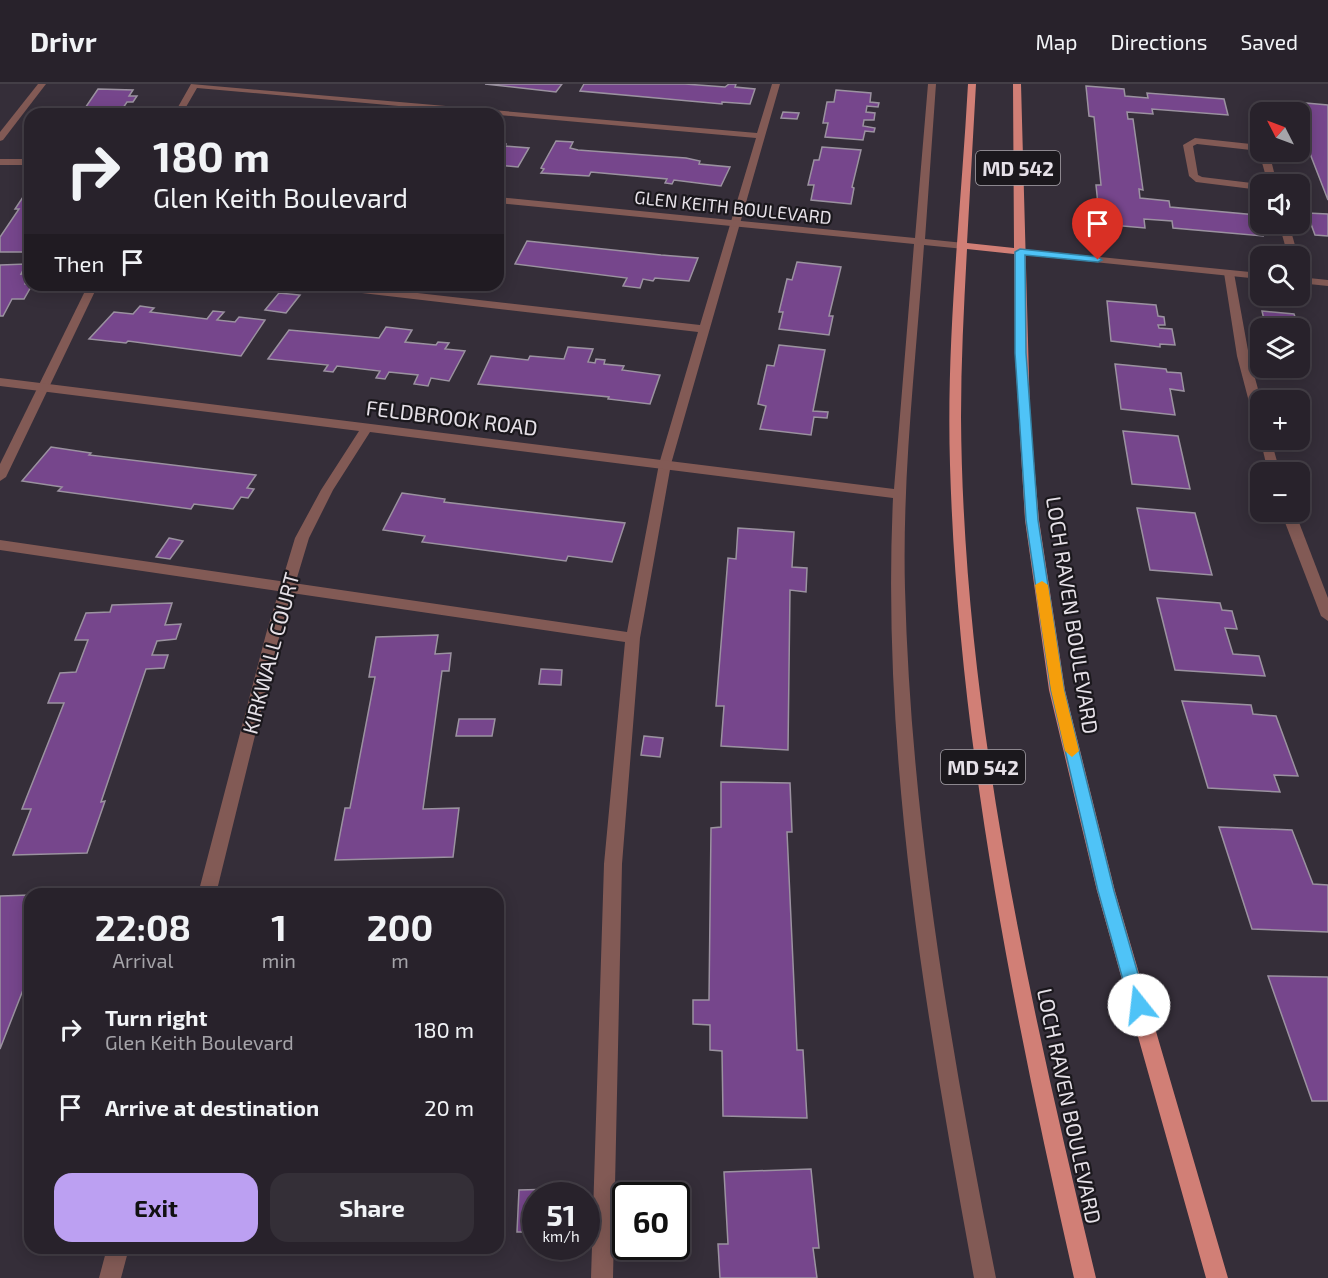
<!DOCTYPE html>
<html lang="en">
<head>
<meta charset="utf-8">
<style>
  :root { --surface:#28222b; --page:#342f37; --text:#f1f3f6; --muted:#a5a4a9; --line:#443f47; --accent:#bca0f2 }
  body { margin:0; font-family:"Exo 2",sans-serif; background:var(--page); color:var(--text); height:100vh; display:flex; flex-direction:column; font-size:22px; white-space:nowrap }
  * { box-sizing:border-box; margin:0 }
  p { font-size:20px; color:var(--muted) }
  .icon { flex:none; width:33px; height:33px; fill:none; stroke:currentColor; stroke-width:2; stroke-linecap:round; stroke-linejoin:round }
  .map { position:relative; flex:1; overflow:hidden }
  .drawer { position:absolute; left:24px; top:804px; width:480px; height:366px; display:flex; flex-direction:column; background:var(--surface); border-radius:18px; box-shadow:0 3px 15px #0003,0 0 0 2px var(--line) }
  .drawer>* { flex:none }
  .top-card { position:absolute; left:24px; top:24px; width:480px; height:183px; border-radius:18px; box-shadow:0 3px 15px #0003,0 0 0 2px var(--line); background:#28222b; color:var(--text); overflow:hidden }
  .needle { width:39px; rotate:312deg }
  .tools { position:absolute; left:1250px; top:18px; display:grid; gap:12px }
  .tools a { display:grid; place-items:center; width:60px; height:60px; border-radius:12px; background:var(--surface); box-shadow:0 3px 15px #0003,0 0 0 2px var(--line); font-size:30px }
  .speed { position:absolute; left:522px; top:1098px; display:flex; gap:12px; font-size:30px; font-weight:700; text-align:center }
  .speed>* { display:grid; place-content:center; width:78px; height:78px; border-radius:50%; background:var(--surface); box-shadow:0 3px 15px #0003,0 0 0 2px var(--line); line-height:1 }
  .speed small { font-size:15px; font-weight:400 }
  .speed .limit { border:3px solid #111; border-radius:9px; background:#fff; color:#111 }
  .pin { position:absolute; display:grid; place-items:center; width:51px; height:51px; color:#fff; margin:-62px -26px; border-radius:50% 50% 50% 0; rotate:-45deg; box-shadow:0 0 6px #0007 }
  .pin .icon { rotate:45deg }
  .me { position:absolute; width:66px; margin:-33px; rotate:344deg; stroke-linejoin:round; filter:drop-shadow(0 0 4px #0008) }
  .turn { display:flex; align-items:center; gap:21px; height:126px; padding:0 30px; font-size:27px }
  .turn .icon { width:78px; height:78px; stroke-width:2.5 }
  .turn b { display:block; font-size:42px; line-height:51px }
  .then { display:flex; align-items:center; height:57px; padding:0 30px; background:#0003; gap:12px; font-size:22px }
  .eta { display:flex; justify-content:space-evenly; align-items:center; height:102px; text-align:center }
  .eta b { font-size:36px; font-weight:700; line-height:42px }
  .button { display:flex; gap:12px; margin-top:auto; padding:12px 30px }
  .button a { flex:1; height:69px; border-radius:18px; background:var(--accent); color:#111; font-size:24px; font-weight:700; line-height:69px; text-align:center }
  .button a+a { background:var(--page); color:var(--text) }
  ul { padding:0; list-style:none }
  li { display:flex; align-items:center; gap:18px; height:78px; padding:0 30px }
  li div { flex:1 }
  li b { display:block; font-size:22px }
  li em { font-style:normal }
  header { display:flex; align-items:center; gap:36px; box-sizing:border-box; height:84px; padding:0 30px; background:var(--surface); border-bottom:2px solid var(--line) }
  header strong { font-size:28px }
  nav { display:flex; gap:33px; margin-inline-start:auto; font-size:21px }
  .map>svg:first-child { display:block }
  .building { fill:#76468c; stroke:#9b92a0; stroke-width:1.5 }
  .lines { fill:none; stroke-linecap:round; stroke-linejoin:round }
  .lane { fill:#825a55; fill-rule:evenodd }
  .street { fill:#825a55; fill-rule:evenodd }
  .primary { fill:#d17f76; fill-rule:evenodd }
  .route { fill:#4fc3f7; stroke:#337fa1; stroke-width:1.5 }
  .slow { fill:#f59e0b }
  .labels { text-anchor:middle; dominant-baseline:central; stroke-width:4.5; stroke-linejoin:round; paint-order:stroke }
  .far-street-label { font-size:18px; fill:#e6e1e8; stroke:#1b181d }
  .shield { fill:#1b181d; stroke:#a9a5ab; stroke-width:1.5 }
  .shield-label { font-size:20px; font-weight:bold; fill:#e6e1e8 }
  .street-label { font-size:21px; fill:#e6e1e8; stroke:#1b181d }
</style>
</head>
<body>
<header>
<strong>Drivr</strong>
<nav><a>Map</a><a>Directions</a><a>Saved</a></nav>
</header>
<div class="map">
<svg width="1328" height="1194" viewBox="0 0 1328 1194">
  <rect width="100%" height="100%" fill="#352e39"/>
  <g class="building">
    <path d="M485 0H562L556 8Z"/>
    <path d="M584 0H685L725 3 729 0H736L735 3 755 5 750 20 722 18V20L580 7Z"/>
    <path d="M1086 2 1124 5 1125 12 1148 14 1147 9 1224 15 1228 31 1152 25 1153 30 1127 28 1128 35H1133L1143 106 1139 105 1140 114 1169 117 1170 123 1257 131 1263 152 1173 144 1172 137 1144 135 1145 144 1100 140 1096 101H1101L1094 33 1089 32Z"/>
    <path d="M98 5 133 6 129 12H137L133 18H127L119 30H81Z"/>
    <path d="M836 6 871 9 870 18 879 19 878 23 867 22 866 28 875 29 874 36H864L863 42 875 44 874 48 865 47 863 56 825 53 828 39H823L827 18H834Z"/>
    <path d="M1295 18 1328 21V116L1302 49H1307L1304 43 1299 42V28H1274L1272 24 1298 26Z"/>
    <path d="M783 28 799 29 797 35 781 34Z"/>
    <path d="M556 57 573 58 570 64 578 66 686 74 700 77 699 80 730 83 721 102 674 96 672 100 665 99 667 95 591 88 589 92 541 89 544 85 541 84Z"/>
    <path d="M498 59 506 60 505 62 529 64 518 83 498 81Z"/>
    <path d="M822 63 861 66 852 103 854 104 851 120 811 116 814 101H808L814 76H819Z"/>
    <path d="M27 107H30V168H0V153L19 125H15Z"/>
    <path d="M1307 129 1328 130V152L1315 151Z"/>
    <path d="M527 157 661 171 698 174 689 197 655 194 653 197 643 195 640 204 623 202 627 194 515 180Z"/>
    <path d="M797 178 841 183 829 232H833L829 251 779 245 783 228H779L787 195 792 196Z"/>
    <path d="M26 180 21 190 30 189 25 200 32 201 24 215H12L3 232H0V181Z"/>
    <path d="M279 209 300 211 286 229 265 226Z"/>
    <path d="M1107 217 1156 221 1158 232 1164 233 1165 241H1158L1159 244 1172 245 1175 261 1160 260V263L1111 257Z"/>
    <path d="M140 222 154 224 150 228 207 235 213 227 224 228 217 236 235 238 239 233 265 236 241 272 128 257 126 259 89 255 114 228 133 230Z"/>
    <path d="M1262 227 1294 230 1299 244H1266Z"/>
    <path d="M386 243 412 246 405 258 436 261 438 258 449 259 445 265 465 267 449 297 431 294 428 302 414 300 418 291 389 288 385 295 376 294 380 287 337 282 333 288 324 287 328 281 268 275 289 246 379 254Z"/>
    <path d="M779 261 825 266 813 327 828 328 827 334 814 333 811 351 760 345 766 322 758 320 767 281 774 282Z"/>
    <path d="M568 263 593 265 588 278 595 279 596 275 605 276 604 280 624 282 622 286 660 291 650 320 608 315 609 313 478 300 491 272 528 276 530 272 564 275Z"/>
    <path d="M1115 280 1166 285 1167 288 1181 289 1184 307 1170 305 1175 331 1121 325Z"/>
    <path d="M1123 347 1178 352 1190 405 1132 400Z"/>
    <path d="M51 363 91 369 89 371 256 391 247 404 254 405 248 414 241 413 233 425 194 420 191 425 58 407 62 403 22 397Z"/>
    <path d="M402 409 445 415 444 418 625 439 612 478 568 472 566 477 422 458 425 452 383 446Z"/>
    <path d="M1137 424 1195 429 1212 491 1150 486Z"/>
    <path d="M738 444 794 448 792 483 807 484 806 508 790 506 788 666 721 662 724 622H716L728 474 736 475Z"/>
    <path d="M169 454 183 457 170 475 156 473Z"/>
    <path d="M1157 514 1220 519 1222 526 1232 527 1237 545 1225 544 1233 570 1259 572 1265 592 1175 586Z"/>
    <path d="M172 519 165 541 181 540 176 555 157 557 152 571H168L164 584 146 585 101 718 105 717 87 769 13 771 31 725H22L64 619H48L60 589 76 588 88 556H75L86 529 110 528 112 521Z"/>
    <path d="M438 551 435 570 451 569 449 587H442L423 725 459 724 453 773 335 776 345 724H350L375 593H369L376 553Z"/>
    <path d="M541 585 562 586 561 601 539 600Z"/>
    <path d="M1182 617 1251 621 1253 630 1276 632 1298 692 1274 691 1280 708 1208 704Z"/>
    <path d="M459 635H495L492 652H456Z"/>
    <path d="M644 652 663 654 660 673 641 671Z"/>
    <path d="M721 698 790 699 792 748H787L797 966H803L807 1034 723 1032 722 967 710 966V941L693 940V916H709L711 744 721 743Z"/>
    <path d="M1219 743 1292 746 1313 800 1328 801V848L1252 845Z"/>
    <path d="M30 811V888L0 965V812Z"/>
    <path d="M1268 892 1328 893V1017H1312Z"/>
    <path d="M811 1085 819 1164H813L817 1194H720L718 1160H728L724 1088Z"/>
    <path d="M557 1105 556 1112H536V1148H517L519 1106Z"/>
  </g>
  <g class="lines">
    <g class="lane">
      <path d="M191 0 757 49 772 0H780L671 380 640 554 622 780 613 1194H591L604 780 625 558 0 466V456L627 548 659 380 698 248 319 204 314 201H347L700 241 756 54 197 4 182 30H174Z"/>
      <path d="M1195 54 1260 61V67L1197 60 1193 62 1198 91 1202 93 1260 100V106L1196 98 1189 92 1183 61Z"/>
      <path d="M1259 68H1269L1277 100H1268Z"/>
      <path d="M1279 140H1289L1298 172H1288Z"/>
      <path d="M1229 186 1234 189 1249 272 1261 316 1260 341 1254 337 1237 272 1224 189Z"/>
      <path d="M88 201H98L6 393 0 397V380Z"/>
      <path d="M1260 354 1271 356 1280 388H1268Z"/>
      <path d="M1281 428H1295L1328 514V537L1321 532Z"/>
    </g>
    <g class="street">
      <path d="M38 0H46L3 56 0 57V48Z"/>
      <path d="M928 0H936L925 155 964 159 969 162 964 165 924 161C916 276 902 391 905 505 911 738 951 967 996 1194H974C927 938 881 675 893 414L370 348 333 406 309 454 280 550 216 810H198L266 550 295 454 321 406 359 347 0 302V294L894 405 914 160 498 119V113L915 154Z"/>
      <rect x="0" y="75" width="30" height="6"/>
      <path d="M1020 165 1260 189V195L1016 170 1015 168Z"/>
      <path d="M1299 193 1328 196V202L1299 199Z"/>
      <path d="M107 1164H129L121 1194H99Z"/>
    </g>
    <path class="primary" d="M968 0H976L967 159 1014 164 1013 0H1021L1030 330 1039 436 1065 606 1115 807 1228 1194H1206L1097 807 1049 606 1025 436 1015 269 1014 170 967 165C964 221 961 277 961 333 963 624 1028 912 1096 1194H1074C1013 926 958 656 950 381 946 254 961 127 968 0Z"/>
  </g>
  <path class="route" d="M1020 165 1098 173 1102 176 1098 178 1025 171 1026 269 1038 436 1064 606 1114 807 1147 921 1145 927 1139 929 1133 927 1130 921 1098 807 1051 606 1026 436 1015 269V168Z"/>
  <path class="slow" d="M1042 497 1048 501 1064 606 1079 667 1072 673 1065 667 1051 606 1035 501Z"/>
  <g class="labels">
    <g class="far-street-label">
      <text transform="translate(733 123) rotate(6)">GLEN KEITH BOULEVARD</text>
    </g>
    <g class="shield">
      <rect x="976" y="67" width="84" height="34" rx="4.5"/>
      <rect x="941" y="666" width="84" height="34" rx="4.5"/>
    </g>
    <g class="shield-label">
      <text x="1018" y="84">MD 542</text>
      <text x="983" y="683">MD 542</text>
    </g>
    <g class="street-label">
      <text transform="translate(452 333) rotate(7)">FELDBROOK ROAD</text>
      <text transform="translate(1073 531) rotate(81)">LOCH RAVEN BOULEVARD</text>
      <text transform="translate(270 569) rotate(-75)">KIRKWALL COURT</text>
      <text transform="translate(1070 1022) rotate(78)">LOCH RAVEN BOULEVARD</text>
    </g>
  </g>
</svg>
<div class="tools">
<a><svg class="needle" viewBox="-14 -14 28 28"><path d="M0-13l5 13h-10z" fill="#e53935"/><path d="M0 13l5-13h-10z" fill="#a5a4a9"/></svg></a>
<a><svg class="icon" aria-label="sound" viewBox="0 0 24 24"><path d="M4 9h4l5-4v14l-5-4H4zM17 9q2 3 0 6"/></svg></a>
<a><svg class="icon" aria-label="search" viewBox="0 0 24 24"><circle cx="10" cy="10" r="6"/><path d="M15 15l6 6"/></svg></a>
<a><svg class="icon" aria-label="layers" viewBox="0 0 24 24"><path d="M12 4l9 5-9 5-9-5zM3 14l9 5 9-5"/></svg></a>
<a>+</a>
<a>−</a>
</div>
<div class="speed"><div>51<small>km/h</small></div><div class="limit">60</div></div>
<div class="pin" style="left:1098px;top:176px;background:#d93025"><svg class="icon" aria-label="arrive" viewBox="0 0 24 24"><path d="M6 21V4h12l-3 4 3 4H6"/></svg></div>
<svg class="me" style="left:1139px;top:921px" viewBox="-20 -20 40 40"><circle r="19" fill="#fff"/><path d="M0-13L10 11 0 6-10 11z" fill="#4fc3f7"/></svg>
<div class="top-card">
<div class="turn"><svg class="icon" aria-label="right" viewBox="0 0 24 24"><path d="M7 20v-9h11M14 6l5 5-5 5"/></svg><div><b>180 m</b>Glen Keith Boulevard</div></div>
<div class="then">Then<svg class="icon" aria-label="arrive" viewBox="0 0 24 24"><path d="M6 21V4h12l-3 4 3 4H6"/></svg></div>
</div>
<section class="drawer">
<div class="eta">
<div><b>22:08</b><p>Arrival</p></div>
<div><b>1</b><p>min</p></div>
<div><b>200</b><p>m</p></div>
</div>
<ul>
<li><svg class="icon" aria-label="right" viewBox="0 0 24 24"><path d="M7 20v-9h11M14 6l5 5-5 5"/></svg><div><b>Turn right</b><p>Glen Keith Boulevard</p></div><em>180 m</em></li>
<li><svg class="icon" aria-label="arrive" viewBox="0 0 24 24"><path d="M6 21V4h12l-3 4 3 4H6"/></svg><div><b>Arrive at destination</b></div><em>20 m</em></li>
</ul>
<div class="button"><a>Exit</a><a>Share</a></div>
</section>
</div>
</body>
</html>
